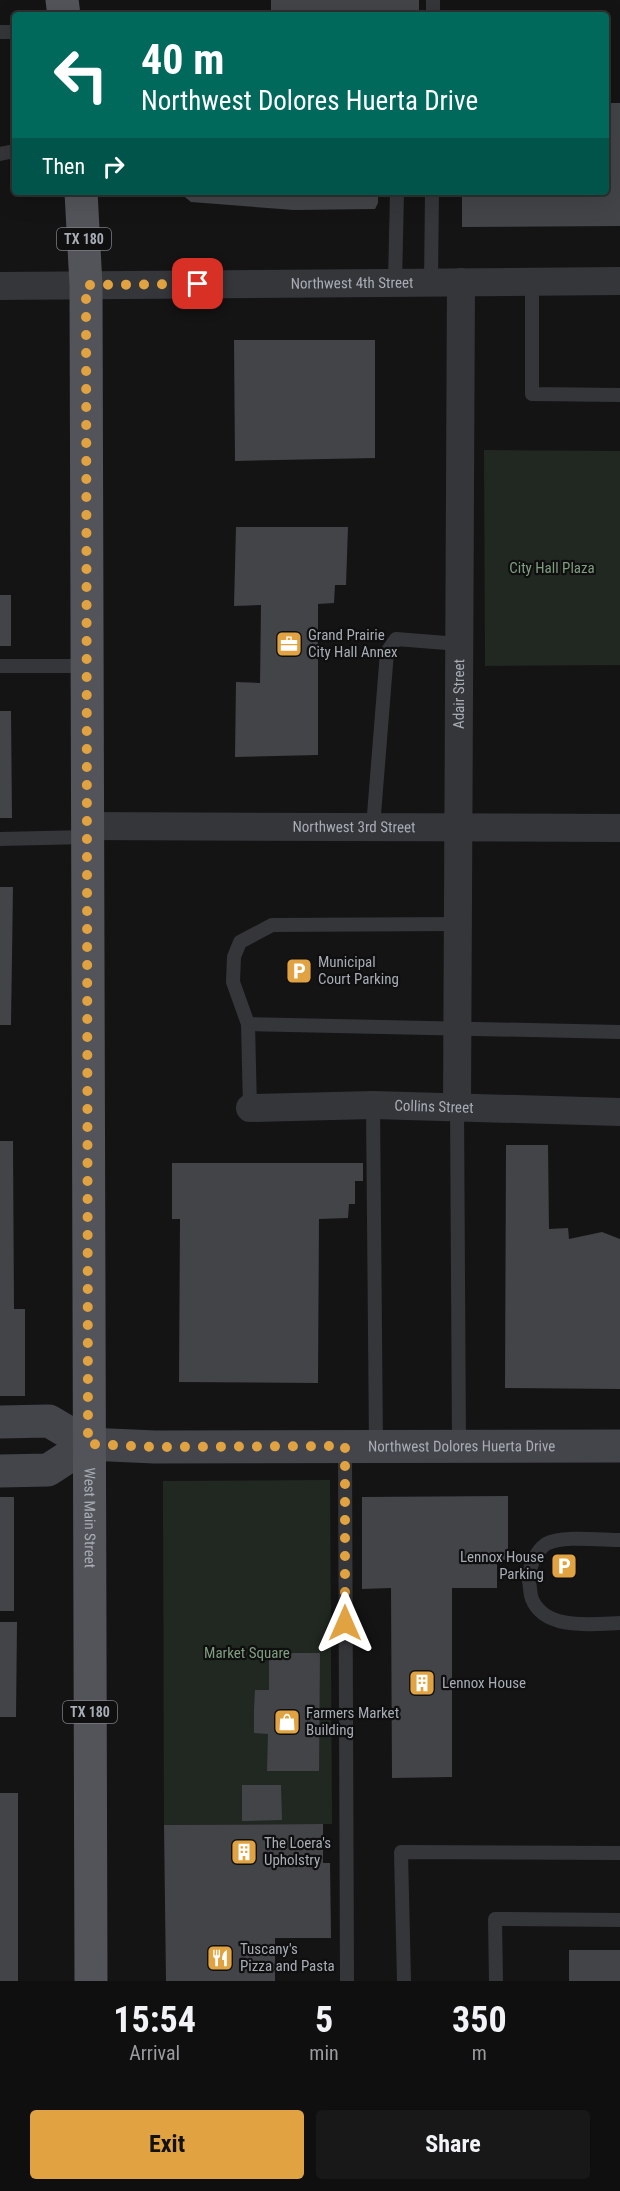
<!DOCTYPE html>
<html lang="en">
<head>
<meta charset="utf-8">
<style>
  :root { --surface:#0f0f10; --page:#181819; --text:#f1f3f6; --muted:#9b9c9f; --line:#2f2f30; --accent:#e1a341 }
  body { margin:0; font-family:"Roboto Condensed",sans-serif; background:var(--page); color:var(--text); height:100vh; display:flex; flex-direction:column; font-size:22px; white-space:nowrap }
  * { box-sizing:border-box; margin:0 }
  p { font-size:20px; color:var(--muted) }
  .icon { flex:none; width:33px; height:33px; fill:none; stroke:currentColor; stroke-width:2; stroke-linecap:round; stroke-linejoin:round }
  .map { position:relative; height:1981px; overflow:hidden }
  .drawer { display:flex; flex-direction:column; background:var(--surface); flex:1 }
  .drawer>* { flex:none }
  .banner { position:absolute; left:12px; top:12px; width:597px; height:183px; border-radius:6px; box-shadow:0 6px 24px #0002,0 0 0 2px var(--line); background:#00695c; color:#fff; overflow:hidden }
  .pin { position:absolute; display:grid; place-items:center; width:51px; height:51px; color:#fff; margin:-26px; border-radius:12px; box-shadow:0 3px 9px #0006 }
  .me { position:absolute; width:66px; margin:-33px; rotate:0deg; stroke-linejoin:round; filter:drop-shadow(0 0 4px #0008) }
  .turn { display:flex; align-items:center; gap:21px; height:126px; padding:0 30px; font-size:27px }
  .turn .icon { width:78px; height:78px; stroke-width:2.5 }
  .turn b { display:block; font-size:42px; line-height:51px }
  .then { display:flex; align-items:center; height:57px; padding:0 30px; background:#0003; gap:12px; font-size:22px }
  .eta { display:flex; justify-content:space-evenly; align-items:center; height:102px; text-align:center }
  .eta b { font-size:36px; font-weight:700; line-height:42px }
  .cta { display:flex; gap:12px; margin-top:auto; padding:12px 30px }
  .cta a { flex:1; height:69px; border-radius:6px; background:var(--accent); color:#111; font-size:24px; font-weight:700; line-height:69px; text-align:center }
  .cta a+a { background:var(--page); color:var(--text) }
  .map>svg:first-child { display:block }
  .green { fill:#212821 }
  .building { fill:#434448 }
  .lines { fill:none; stroke-linecap:round; stroke-linejoin:round }
  .lane { stroke:#35363a; stroke-width:14 }
  .street { stroke:#35363a; stroke-width:28 }
  .secondary { stroke:#44454a; stroke-width:33 }
  .primary { stroke:#525459; stroke-width:33 }
  .route { stroke:#e1a341; stroke-width:10; stroke-dasharray:0 18 }
  .labels { text-anchor:middle; dominant-baseline:central; stroke-width:4.5; stroke-linejoin:round; paint-order:stroke }
  .shield { fill:#0f0f10; stroke:#797d84; stroke-width:1.5 }
  .shield-label { font-size:14px; font-weight:bold; fill:#a7acb5 }
  .street-label { font-size:15px; fill:#a7acb5; stroke:#0f0f10 }
  .park-label { font-size:15px; fill:#809e80; stroke:#0f0f10 }
  .poi-label { font-size:15px; fill:#a7acb5; stroke:#0f0f10; text-anchor:start }
</style>
</head>
<body>
<div class="map">
<svg width="620" height="1981" viewBox="0 0 620 1981">
  <rect width="100%" height="100%" fill="#141415"/>
  <g class="green">
    <path d="M484 450 620 451V665L485 666Z"/>
    <path d="M330 1480 332 1824 164 1825 163 1481Z"/>
  </g>
  <g class="building">
    <rect x="271" y="0" width="148" height="15"/>
    <path d="M606 103H620V226L462 227V192H606Z"/>
    <path d="M179 192H378V203L375 209 294 210 191 202Z"/>
    <path d="M234 340H375V458L235 461Z"/>
    <path d="M236 527H348L346 585H335L334 603 318 604V755L235 757 236 682 260 683 261 605 234 606Z"/>
    <rect x="0" y="595" width="11" height="51"/>
    <path d="M0 711H11L12 818H0Z"/>
    <path d="M0 887H13L11 1025H0Z"/>
    <path d="M0 1141H13L14 1309H25V1396H0Z"/>
    <path d="M506 1145H548L549 1229 568 1228 569 1239 602 1232 620 1239V1389L505 1388Z"/>
    <path d="M172 1163H363V1181H355V1204H349L348 1218 319 1219 318 1383 179 1382 180 1219H172Z"/>
    <path d="M508 1496V1560H497V1588H452V1777L392 1778 391 1588 362 1589V1497Z"/>
    <rect x="0" y="1497" width="14" height="114"/>
    <path d="M0 1622H17L16 1717H0Z"/>
    <path d="M269 1653H320L319 1771H267L268 1734 254 1733V1710L255 1690H269Z"/>
    <path d="M242 1785H281L282 1820 242 1821Z"/>
    <rect x="0" y="1793" width="18" height="188"/>
    <path d="M323 1824V1863H330L331 1938H275V1981H166L164 1825Z"/>
    <rect x="569" y="1950" width="51" height="31"/>
  </g>
  <g class="lines">
    <g class="lane">
      <path d="M433 15V0"/>
      <path d="M0 32H15"/>
      <path d="M0 154 15 151"/>
      <path d="M395 282 397 192"/>
      <path d="M431 282 432 192"/>
      <path d="M532 282V394L620 395"/>
      <path d="M0 666H87"/>
      <path d="M373 827 387 652 396 639 459 644"/>
      <path d="M0 839 87 837"/>
      <path d="M248 1024 620 1032"/>
      <path d="M373 1105 376 1446"/>
      <path d="M457 1106 459 1446"/>
      <path d="M250 1108 248 1024 233 982 234 957 240 942 272 925 458 924"/>
      <path d="M345 1446 347 1981"/>
      <path d="M620 1540C602 1540 561 1535 546 1544 536 1551 528 1568 529 1581 530 1586 530 1594 532 1599 545 1631 593 1624 620 1623"/>
      <path d="M404 1981 401 1852 620 1853"/>
      <path d="M496 1981 495 1919 620 1920"/>
    </g>
    <g class="street">
      <path id="s1" d="M0 286 620 281"/>
      <path id="s2" d="M87 826 620 828"/>
      <path id="s3" d="M457 1106 461 282"/>
      <path id="s4" d="M250 1108 373 1105 620 1112"/>
    </g>
    <g class="secondary">
      <path id="s5" d="M0 1422 49 1421 88 1444 155 1447 620 1446"/>
      <path d="M0 1471 48 1470 88 1444"/>
    </g>
    <g class="primary">
      <path d="M62 0 64 15"/>
      <path id="s6" d="M81 192 86 285 91 1981"/>
    </g>
  </g>
  <g class="lines">
    <path class="route" d="M198 284 86 285 88 1444 155 1447 345 1446V1623"/>
  </g>
  <defs>
    <symbol id="office-square" viewBox="-11 -11 22 22"><rect x="-9" y="-9" width="18" height="18" rx="4" fill="#e1a341" stroke="#0f0f10"/><path d="M-6-3h4V-5.5h4V-3h4V5H-6ZM-1-4.5V-3h2v-1.5ZM-6 0V1H6V0Z" fill="#fff"/></symbol>
    <symbol id="parking-square" viewBox="-11 -11 22 22"><rect x="-9" y="-9" width="18" height="18" rx="4" fill="#e1a341" stroke="#0f0f10"/><path d="M-3.5-5.5H1a3.5 3.5 0 0 1 0 7H-1V5.5H-3.5ZM-1-3.4V-.6H.8a1.4 1.4 0 0 0 0-2.8Z" fill="#fff"/></symbol>
    <symbol id="building-square" viewBox="-11 -11 22 22"><rect x="-9" y="-9" width="18" height="18" rx="4" fill="#e1a341" stroke="#0f0f10"/><path d="M-4-6H4V6H1V3H-1V6H-4ZM-2.5-4.3h1.7v1.8h-1.7ZM.8-4.3h1.7v1.8H.8ZM-2.5-1h1.7V.8h-1.7ZM.8-1h1.7V.8H.8Z" fill="#fff"/></symbol>
    <symbol id="shop-square" viewBox="-11 -11 22 22"><rect x="-9" y="-9" width="18" height="18" rx="4" fill="#e1a341" stroke="#0f0f10"/><path d="M-5-2.5h2.3a2.7 3.5 0 0 1 5.4 0H5L5.5 6h-11ZM-1.5-2.5h3a1.5 2.3 0 0 0-3 0Z" fill="#fff"/></symbol>
    <symbol id="restaurant-square" viewBox="-11 -11 22 22"><rect x="-9" y="-9" width="18" height="18" rx="4" fill="#e1a341" stroke="#0f0f10"/><path d="M-5-6h1v4h1v-4h1v4h1v-4h1v5L-1.5 .5V6h-2V.5L-5-1ZM5-6V6H3V1.5H1.5Q1.5-4 5-6Z" fill="#fff"/></symbol>
  </defs>
  <g fill-rule="evenodd">
    <use href="#office-square" x="274" y="629" width="30" height="30"/>
    <use href="#parking-square" x="284" y="956" width="30" height="30"/>
    <use href="#parking-square" x="549" y="1551" width="30" height="30"/>
    <use href="#building-square" x="407" y="1668" width="30" height="30"/>
    <use href="#shop-square" x="272" y="1707" width="30" height="30"/>
    <use href="#building-square" x="229" y="1837" width="30" height="30"/>
    <use href="#restaurant-square" x="205" y="1943" width="30" height="30"/>
  </g>
  <g class="labels">
    <g class="shield">
      <rect x="57" y="228" width="54" height="22" rx="4.5"/>
      <rect x="63" y="1701" width="54" height="22" rx="4.5"/>
    </g>
    <g class="shield-label">
      <text x="84" y="239">TX 180</text>
      <text x="90" y="1712">TX 180</text>
    </g>
    <g class="street-label">
      <text stroke="none"><textPath href="#s1" startOffset="352">Northwest 4th Street</textPath></text>
      <text stroke="none"><textPath href="#s3" startOffset="412">Adair Street</textPath></text>
      <text stroke="none"><textPath href="#s2" startOffset="267">Northwest 3rd Street</textPath></text>
      <text stroke="none"><textPath href="#s4" startOffset="184">Collins Street</textPath></text>
      <text stroke="none"><textPath href="#s5" startOffset="468">Northwest Dolores Huerta Drive</textPath></text>
      <text stroke="none"><textPath href="#s6" startOffset="1326">West Main Street</textPath></text>
    </g>
    <g class="park-label">
      <text x="552" y="568">City Hall Plaza</text>
      <text x="247" y="1653">Market Square</text>
    </g>
    <g class="poi-label">
      <text x="308" y="635">Grand Prairie<tspan x="308" dy="17">City Hall Annex</tspan></text>
      <text x="318" y="962">Municipal<tspan x="318" dy="17">Court Parking</tspan></text>
      <text x="544" y="1557" text-anchor="end">Lennox House<tspan x="544" dy="17">Parking</tspan></text>
      <text x="442" y="1683">Lennox House</text>
      <text x="306" y="1713">Farmers Market<tspan x="306" dy="17">Building</tspan></text>
      <text x="264" y="1843">The Loera's<tspan x="264" dy="17">Upholstry</tspan></text>
      <text x="240" y="1949">Tuscany's<tspan x="240" dy="17">Pizza and Pasta</tspan></text>
    </g>
  </g>
</svg>
<div class="pin" style="left:198px;top:284px;background:#d93025"><svg class="icon" aria-label="arrive" viewBox="0 0 24 24"><path d="M6 21V4h12l-3 4 3 4H6"/></svg></div>
<svg class="me" style="left:345px;top:1623px" viewBox="-20 -20 40 40"><path d="M0-17L14 15 0 8-14 15z" fill="#e1a341" stroke="#fff" stroke-width="4"/></svg>
<div class="banner">
<div class="turn"><svg class="icon" aria-label="left" viewBox="0 0 24 24"><path d="M17 20v-9H6M10 6l-5 5 5 5"/></svg><div><b>40 m</b>Northwest Dolores Huerta Drive</div></div>
<div class="then">Then<svg class="icon" aria-label="right" viewBox="0 0 24 24"><path d="M7 20v-9h11M14 6l5 5-5 5"/></svg></div>
</div>
</div>
<section class="drawer">
<div class="eta">
<div><b>15:54</b><p>Arrival</p></div>
<div><b>5</b><p>min</p></div>
<div><b>350</b><p>m</p></div>
</div>
<div class="cta"><a>Exit</a><a>Share</a></div>
</section>
</body>
</html>
